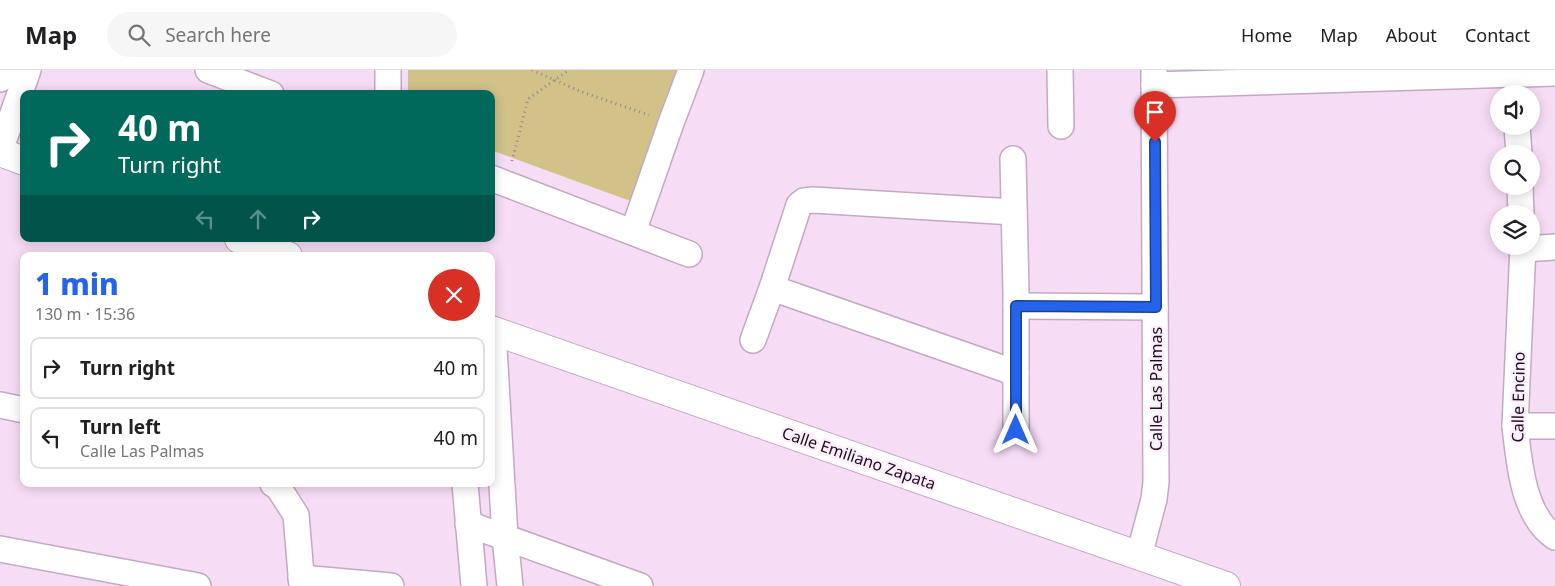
<!DOCTYPE html>
<html lang="en">
<head>
<meta charset="utf-8">
<style>
  :root { --surface:#fff; --page:#f6f6f6; --text:#202124; --muted:#757577; --line:#e0e0e0; --accent:#2563eb }
  body { margin:0; font-family:"Noto Sans",sans-serif; background:var(--page); color:var(--text); height:100vh; display:flex; flex-direction:column; font-size:19px; white-space:nowrap }
  * { box-sizing:border-box; margin:0 }
  p { font-size:16px; color:var(--muted) }
  .icon { flex:none; width:28px; height:28px; fill:none; stroke:currentColor; stroke-width:2; stroke-linecap:round; stroke-linejoin:round }
  .map { position:relative; flex:1; overflow:hidden }
  .panel { position:absolute; left:20px; top:182px; width:475px; height:235px; display:flex; flex-direction:column; background:var(--surface); border-radius:10px; box-shadow:0 2px 12px #0003 }
  .panel>* { flex:none }
  .hud { position:absolute; left:20px; top:20px; width:475px; height:152px; border-radius:10px; box-shadow:0 2px 12px #0003; background:#00695c; color:#fff; overflow:hidden }
  .tools { position:absolute; left:1490px; top:15px; display:grid; gap:10px }
  .tools a { display:grid; place-items:center; width:50px; height:50px; border-radius:50%; background:var(--surface); box-shadow:0 2px 12px #0003; font-size:25px }
  .pin { position:absolute; display:grid; place-items:center; width:42px; height:42px; color:#fff; margin:-51px -21px; border-radius:50% 50% 50% 0; rotate:-45deg; box-shadow:0 0 5px #0007 }
  .pin .icon { rotate:45deg }
  .me { position:absolute; width:55px; margin:-28px; rotate:0deg; stroke-linejoin:round; filter:drop-shadow(0 0 4px #0008) }
  .turn { display:flex; align-items:center; gap:18px; height:105px; padding:0 15px; font-size:22px }
  .turn .icon { width:65px; height:65px; stroke-width:2.5 }
  .turn b { display:block; font-size:35px; line-height:42px }
  .lanes { display:flex; align-items:center; height:48px; padding:0 15px; background:#0003; justify-content:center; gap:25px; direction:ltr }
  .lanes .off { opacity:.35 }
  .round { display:grid; place-items:center; flex:none; width:52px; height:52px; border-radius:26px; background:var(--page) }
  .head { display:flex; align-items:center; justify-content:space-between; height:85px; padding:0 15px }
  h1 { font-size:30px; font-weight:800; line-height:38px; color:var(--accent) }
  ul { padding:0; list-style:none }
  li { display:flex; align-items:center; gap:15px; height:62px; margin:0 10px 8px; padding:0 5px; border:2px solid var(--line); border-radius:10px }
  li div { flex:1 }
  li b { display:block; font-size:19px }
  li em { font-style:normal }
  header { display:flex; align-items:center; gap:30px; box-sizing:border-box; height:70px; padding:0 25px; background:var(--surface); border-bottom:1px solid var(--line) }
  header strong { font-size:24px }
  nav { display:flex; gap:28px; margin-inline-start:auto; font-size:18px }
  .search { width:350px; height:45px; background:var(--page); display:flex; align-items:center; gap:12px; box-sizing:border-box; padding:0 18px; border-radius:28px; color:var(--muted); font-size:19px }
  .map>svg:first-child { display:block }
  .green { fill:#d2c287 }
  .lines { fill:none; stroke-linecap:round; stroke-linejoin:round }
  .minor-casing { stroke:#c3a9c1; stroke-width:28 }
  .tertiary-casing { stroke:#c3a9c1; stroke-width:30 }
  .path { stroke:#968395; stroke-width:3; stroke-dasharray:1 4; stroke-linecap:butt }
  .minor { stroke:#fff; stroke-width:25 }
  .tertiary { stroke:#fff; stroke-width:28 }
  .route-casing { stroke:#184099; stroke-width:12 }
  .route { stroke:#2563eb; stroke-width:9 }
  .labels { text-anchor:middle; dominant-baseline:central; stroke-width:5; stroke-linejoin:round; paint-order:stroke }
  .street-label { font-size:16px; fill:#191019; stroke:#feedfc }
</style>
</head>
<body>
<header>
<strong>Map</strong>
<div class="search"><svg class="icon" aria-label="search" viewBox="0 0 24 24"><circle cx="10" cy="10" r="6"/><path d="M15 15l6 6"/></svg>Search here</div>
<nav><a>Home</a><a>Map</a><a>About</a><a>Contact</a></nav>
</header>
<div class="map">
<svg width="1555" height="516" viewBox="0 0 1555 516">
  <rect width="100%" height="100%" fill="#f7dcf5"/>
  <path class="green" d="M408 0H679L633 132 491 80V24H408Z"/>
  <g class="lines">
    <defs>
      <g id="minor">
        <path d="M208 0 271 24"/>
        <path d="M388 0V24"/>
        <path d="M1060 0 1061 56"/>
        <path d="M0 9 3 0"/>
        <path d="M1154 15 1555 3"/>
        <path d="M1517 56 1519 84"/>
        <path d="M0 81 28 0"/>
        <path d="M1013 89 1016 222V360"/>
        <path d="M491 108 689 184"/>
        <path d="M1520 116 1521 144"/>
        <path d="M633 162 671 53 691 0"/>
        <path d="M1523 176 1515 356C1519 392 1523 446 1555 467"/>
        <path d="M1523 179 1555 177"/>
        <path d="M772 218 1016 303"/>
        <path d="M1016 236 1155 237"/>
        <path d="M493 261 505 467 510 516"/>
        <path d="M753 270 772 218 799 135 804 131 813 130 1014 142"/>
        <path d="M0 335 24 340"/>
        <path d="M1515 356H1555"/>
        <path d="M273 414 278 417 296 445 302 516"/>
        <path d="M465 414 474 516"/>
        <path d="M468 454 640 516"/>
        <path d="M0 479 198 516"/>
        <path d="M1139 486 1154 429 1156 412 1154 0"/>
        <path d="M301 508 391 516"/>
      </g>
      <g id="tertiary">
        <path d="M0 82 24 91"/>
        <path d="M239 169 288 186"/>
        <path d="M491 260 1226 516"/>
      </g>
    </defs>
    <use href="#minor" class="minor-casing"/>
    <use href="#tertiary" class="tertiary-casing"/>
    <g class="path">
      <path d="M532 0 582 22 649 45"/>
      <path d="M512 91 528 29 569 0"/>
    </g>
    <use href="#minor" class="minor"/>
    <use href="#tertiary" class="tertiary"/>
  </g>
  <g class="lines">
    <defs>
      <path id="route" d="M1016 360V236L1156 237 1155 72"/>
    </defs>
    <use href="#route" class="route-casing"/>
    <use href="#route" class="route"/>
  </g>
  <g class="labels">
    <g class="street-label">
      <text transform="translate(1156 319) rotate(-90)">Calle Las Palmas</text>
      <text transform="translate(1518 327) rotate(-89)">Calle Encino</text>
      <text transform="translate(859 388) rotate(19)">Calle Emiliano Zapata</text>
    </g>
  </g>
</svg>
<div class="tools">
<a><svg class="icon" aria-label="sound" viewBox="0 0 24 24"><path d="M4 9h4l5-4v14l-5-4H4zM17 9q2 3 0 6"/></svg></a>
<a><svg class="icon" aria-label="search" viewBox="0 0 24 24"><circle cx="10" cy="10" r="6"/><path d="M15 15l6 6"/></svg></a>
<a><svg class="icon" aria-label="layers" viewBox="0 0 24 24"><path d="M12 4l9 5-9 5-9-5zM3 14l9 5 9-5"/></svg></a>
</div>
<div class="pin" style="left:1155px;top:72px;background:#d93025"><svg class="icon" aria-label="arrive" viewBox="0 0 24 24"><path d="M6 21V4h12l-3 4 3 4H6"/></svg></div>
<svg class="me" style="left:1016px;top:360px" viewBox="-20 -20 40 40"><path d="M0-17L14 15 0 8-14 15z" fill="#2563eb" stroke="#fff" stroke-width="4"/></svg>
<div class="hud">
<div class="turn"><svg class="icon" aria-label="right" viewBox="0 0 24 24"><path d="M7 20v-9h11M14 6l5 5-5 5"/></svg><div><b>40 m</b>Turn right</div></div>
<div class="lanes"><svg class="icon off" aria-label="left" viewBox="0 0 24 24"><path d="M17 20v-9H6M10 6l-5 5 5 5"/></svg><svg class="icon off" aria-label="ahead" viewBox="0 0 24 24"><path d="M12 20V5M6 11l6-6 6 6"/></svg><svg class="icon" aria-label="right" viewBox="0 0 24 24"><path d="M7 20v-9h11M14 6l5 5-5 5"/></svg></div>
</div>
<section class="panel">
<div class="head"><div><h1>1 min</h1><p>130 m · 15:36</p></div><a class="round" style="background:#d93025;color:#fff"><svg class="icon" aria-label="close" viewBox="0 0 24 24"><path d="M6 6l12 12M18 6L6 18"/></svg></a></div>
<ul>
<li><svg class="icon" aria-label="right" viewBox="0 0 24 24"><path d="M7 20v-9h11M14 6l5 5-5 5"/></svg><div><b>Turn right</b></div><em>40 m</em></li>
<li><svg class="icon" aria-label="left" viewBox="0 0 24 24"><path d="M17 20v-9H6M10 6l-5 5 5 5"/></svg><div><b>Turn left</b><p>Calle Las Palmas</p></div><em>40 m</em></li>
</ul>
</section>
</div>
</body>
</html>
